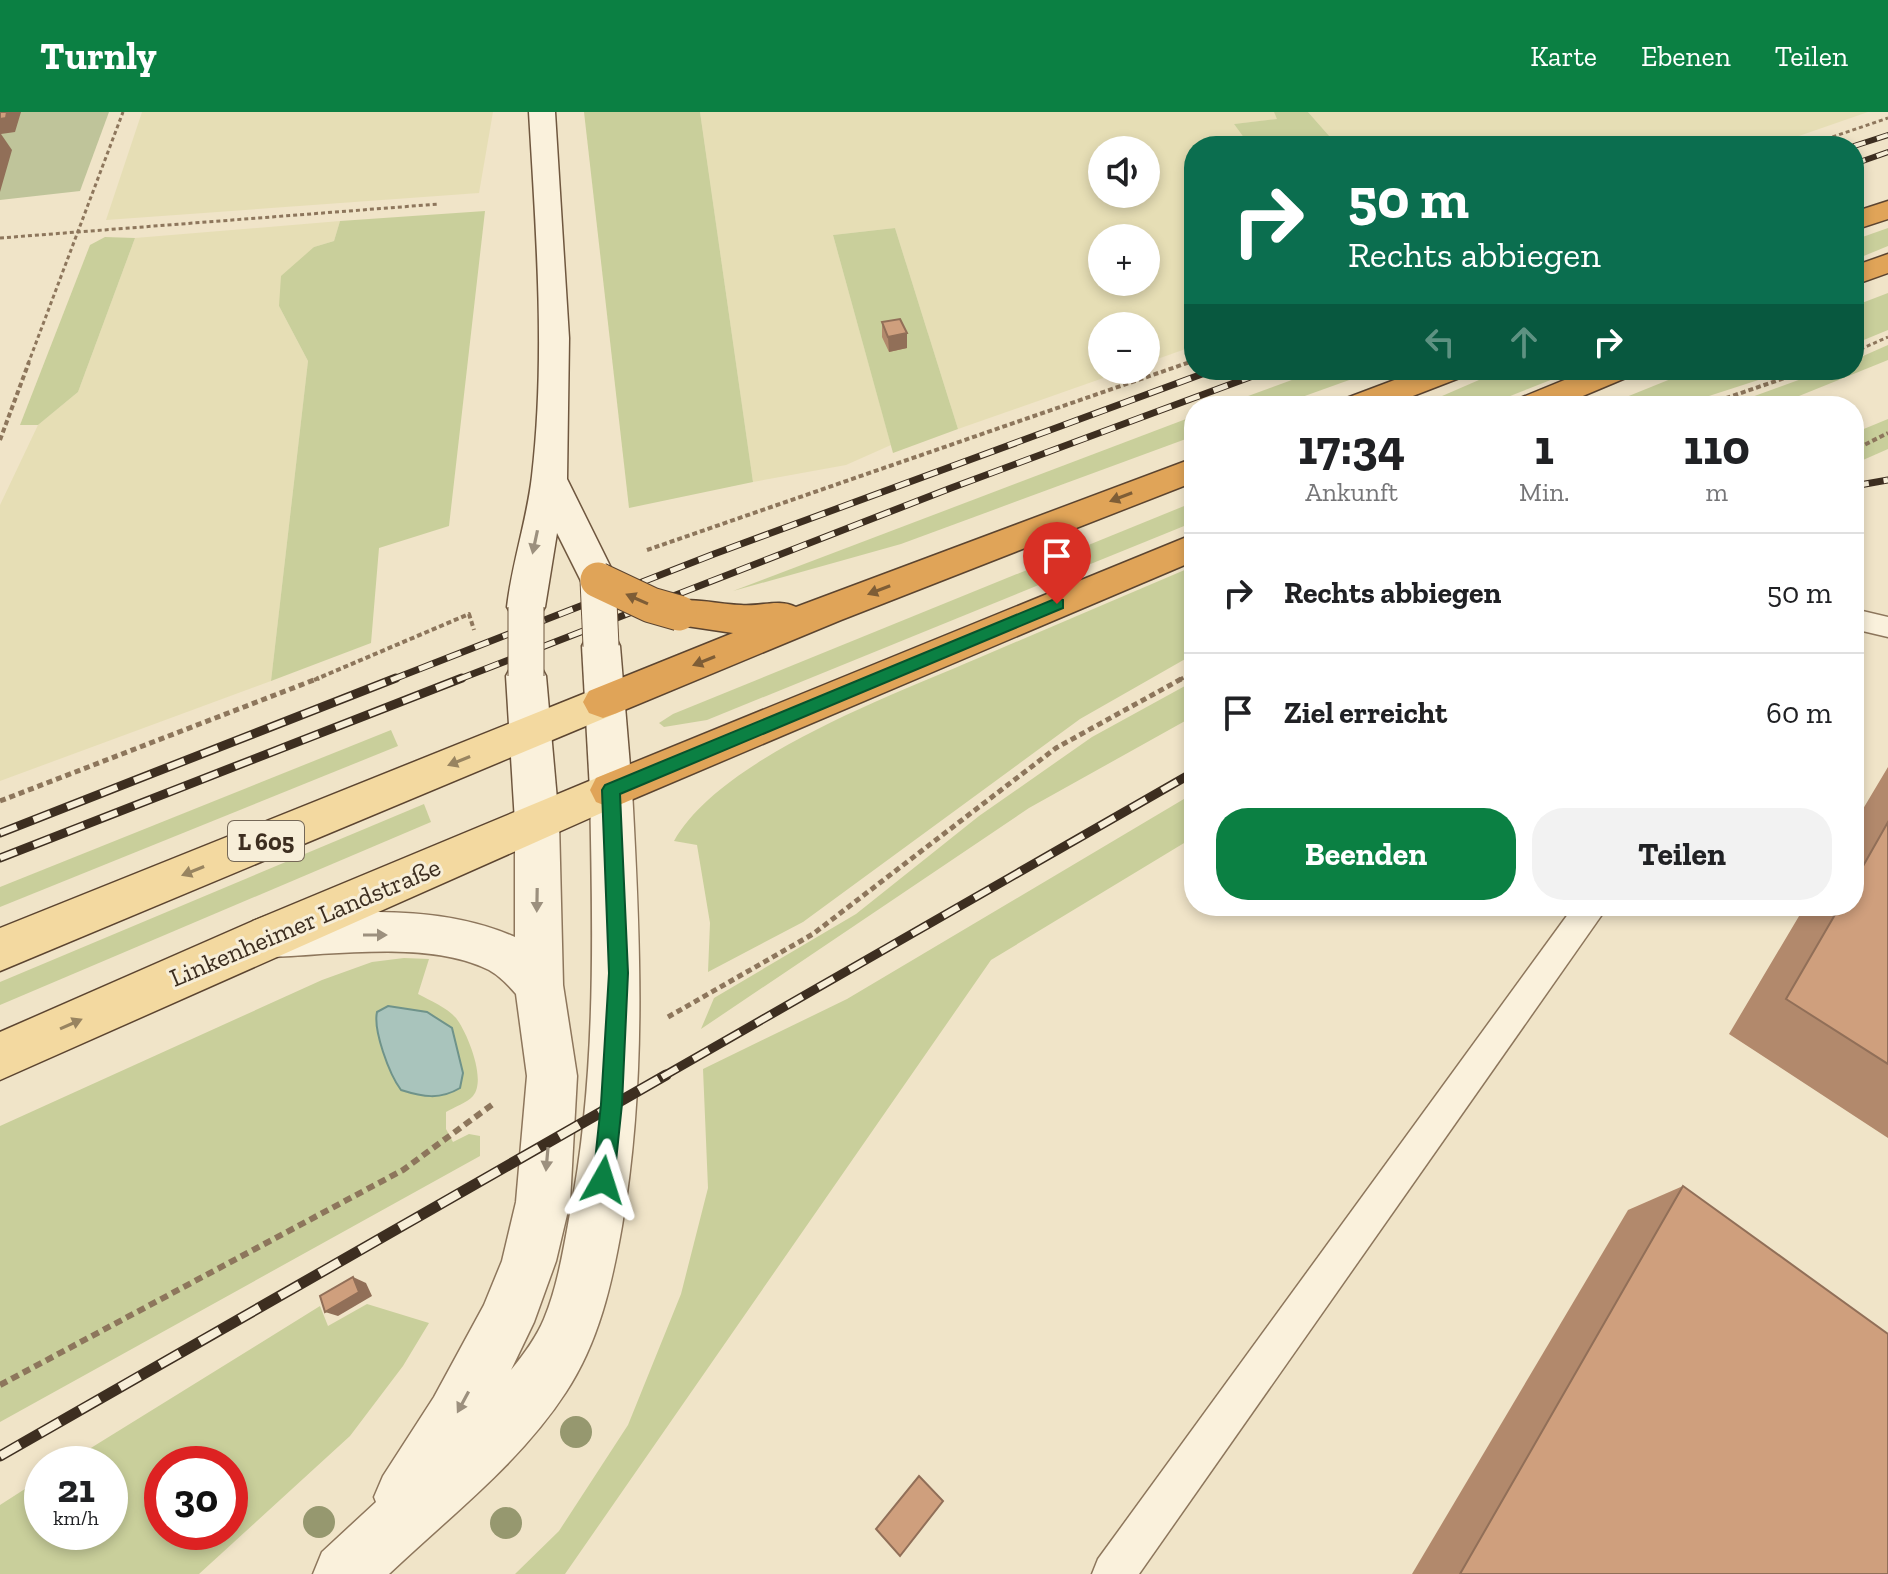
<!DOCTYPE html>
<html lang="de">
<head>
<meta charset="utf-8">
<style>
  :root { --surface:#fff; --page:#f2f2f2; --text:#202124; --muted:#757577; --line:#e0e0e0; --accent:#0b8043 }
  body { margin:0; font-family:"Zilla Slab",serif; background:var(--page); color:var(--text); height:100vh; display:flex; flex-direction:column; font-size:30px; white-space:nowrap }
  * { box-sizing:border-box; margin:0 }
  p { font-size:26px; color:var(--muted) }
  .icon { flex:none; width:44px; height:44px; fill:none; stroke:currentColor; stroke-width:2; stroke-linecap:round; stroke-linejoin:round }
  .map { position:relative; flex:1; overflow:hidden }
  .details { position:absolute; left:1184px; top:284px; width:680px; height:520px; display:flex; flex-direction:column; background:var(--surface); border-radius:32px; box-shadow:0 4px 12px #0003 }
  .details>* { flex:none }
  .banner { position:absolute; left:1184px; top:24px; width:680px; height:244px; border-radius:32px; box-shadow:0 4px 12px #0003; background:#0b6e4f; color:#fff; overflow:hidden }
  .tools { position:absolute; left:1088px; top:24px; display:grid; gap:16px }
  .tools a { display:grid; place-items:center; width:72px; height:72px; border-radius:50%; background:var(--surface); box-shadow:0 4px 12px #0003; font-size:40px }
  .speed { position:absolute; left:24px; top:1334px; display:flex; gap:16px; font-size:40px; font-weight:700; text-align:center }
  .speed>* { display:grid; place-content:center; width:104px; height:104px; border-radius:50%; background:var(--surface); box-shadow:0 4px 12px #0003; line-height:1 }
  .speed small { font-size:20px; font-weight:400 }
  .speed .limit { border:12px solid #d22; background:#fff; color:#111 }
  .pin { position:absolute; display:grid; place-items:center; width:68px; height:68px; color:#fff; margin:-82px -34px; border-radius:50% 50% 50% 0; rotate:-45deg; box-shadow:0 0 8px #0007 }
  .pin .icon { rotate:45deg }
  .me { position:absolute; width:88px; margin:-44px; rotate:6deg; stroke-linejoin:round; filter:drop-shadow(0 0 6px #0008) }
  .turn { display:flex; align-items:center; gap:28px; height:168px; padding:0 32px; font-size:36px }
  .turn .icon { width:104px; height:104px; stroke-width:2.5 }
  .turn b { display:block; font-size:56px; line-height:68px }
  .lanes { display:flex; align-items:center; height:76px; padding:0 32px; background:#0003; justify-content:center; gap:40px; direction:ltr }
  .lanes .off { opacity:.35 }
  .eta { display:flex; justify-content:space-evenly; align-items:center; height:136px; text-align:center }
  .eta b { font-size:48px; font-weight:700; line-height:56px }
  .action { display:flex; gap:16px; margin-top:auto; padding:16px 32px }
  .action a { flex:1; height:92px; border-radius:32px; background:var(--accent); color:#fff; font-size:32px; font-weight:700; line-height:92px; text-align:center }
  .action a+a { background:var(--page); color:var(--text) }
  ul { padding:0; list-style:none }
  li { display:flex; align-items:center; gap:24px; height:120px; padding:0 32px; border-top:2px solid var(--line) }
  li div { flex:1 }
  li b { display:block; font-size:30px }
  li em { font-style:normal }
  header { display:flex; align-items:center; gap:48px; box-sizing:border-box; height:112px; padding:0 40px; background:var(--accent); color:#fff }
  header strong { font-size:38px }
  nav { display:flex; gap:44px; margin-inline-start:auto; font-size:28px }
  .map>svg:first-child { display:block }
  .farmland { fill:#e6deb5; fill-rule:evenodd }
  .green { fill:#c9cf9b; fill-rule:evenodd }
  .cemetery { fill:#bfc49a }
  .water { fill:#a9c4bc; stroke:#6f938a; stroke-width:2 }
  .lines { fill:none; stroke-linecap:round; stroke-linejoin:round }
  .lane-casing { stroke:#8d765c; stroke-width:3 }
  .street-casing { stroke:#8d765c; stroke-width:3 }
  .secondary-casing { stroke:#6f573f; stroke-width:3 }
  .primary-casing { stroke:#5b4430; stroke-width:3 }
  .highway-casing { stroke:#5b4430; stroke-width:3 }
  .path-far3 { stroke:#8d765c; stroke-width:3; stroke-dasharray:4 3; stroke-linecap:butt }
  .path-far2 { stroke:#8d765c; stroke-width:4; stroke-dasharray:5 3; stroke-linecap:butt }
  .path-far1 { stroke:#8d765c; stroke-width:5; stroke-dasharray:6 4; stroke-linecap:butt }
  .path { stroke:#8d765c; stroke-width:6; stroke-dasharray:8 5; stroke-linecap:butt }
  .lane { fill:#faf1dc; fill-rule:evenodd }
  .street { fill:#faf1dc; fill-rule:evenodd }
  .secondary { fill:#faf1dc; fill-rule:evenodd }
  .primary { fill:#f3d9a0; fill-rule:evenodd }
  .highway { fill:#e0a458; fill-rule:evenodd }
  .rail-far3-casing { stroke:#3d2e20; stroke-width:6 }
  .rail-far2-casing { stroke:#3d2e20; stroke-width:7 }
  .rail-far1-casing { stroke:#3d2e20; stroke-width:9 }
  .rail-casing { stroke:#3d2e20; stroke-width:11 }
  .rail-far3 { stroke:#f7eed8; stroke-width:4; stroke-dasharray:12; stroke-linecap:butt }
  .rail-far2 { stroke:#f7eed8; stroke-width:5; stroke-dasharray:15; stroke-linecap:butt }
  .rail-far1 { stroke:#f7eed8; stroke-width:6; stroke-dasharray:18; stroke-linecap:butt }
  .rail { stroke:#f7eed8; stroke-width:8; stroke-dasharray:23; stroke-linecap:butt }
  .secondary-bridge-casing { stroke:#6f573f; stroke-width:37; stroke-linecap:butt }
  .highway-bridge-casing { stroke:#5b4430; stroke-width:37; stroke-linecap:butt }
  .secondary-bridge { stroke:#faf1dc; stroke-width:35 }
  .highway-bridge { stroke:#e0a458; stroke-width:35 }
  .tree { fill:#96986f }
  .wall { fill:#b2896c }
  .shaded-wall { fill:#916f58 }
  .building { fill:#cf9f7d; stroke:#916f58; stroke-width:2 }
  .oneway { fill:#7e5d36 }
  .oneway2 { fill:#9c907e }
  .oneway3 { fill:#988460 }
  .route { fill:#0b8043; stroke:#07532c; stroke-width:2 }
  .labels { text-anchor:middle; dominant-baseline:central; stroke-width:6; stroke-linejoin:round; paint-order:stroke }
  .shield { fill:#f7eed8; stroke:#756857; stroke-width:2 }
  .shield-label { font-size:24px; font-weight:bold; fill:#3d2e20 }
  .street-label { font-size:26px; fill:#3d2e20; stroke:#f7eed8 }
</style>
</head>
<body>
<header>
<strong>Turnly</strong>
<nav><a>Karte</a><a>Ebenen</a><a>Teilen</a></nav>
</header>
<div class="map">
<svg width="1888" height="1462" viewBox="0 0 1888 1462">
  <rect width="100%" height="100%" fill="#f0e4c8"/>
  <g class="farmland">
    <path d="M142 0H493L479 81 106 108Z"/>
    <path d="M700 0H1274L1278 7 1234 12 1250 34H1194V234L1146 251V214H1102V258H1126L958 317 895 116 833 123 891 333 846 353 753 370ZM1102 38H1146V82H1102ZM1102 126H1146V170H1102Z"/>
    <path d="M1308 0H1868L1770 34H1338Z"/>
    <path d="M340 109 334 129 314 135 279 194 308 249 271 569 0 669V393L38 313 78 280 135 126Z"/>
  </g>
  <g class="green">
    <path d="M584 0H700L753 370 629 396Z"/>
    <path d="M1274 0H1308L1338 34H1250L1234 12 1277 7Z"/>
    <path d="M485 99 449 414 379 436 371 531 271 569 308 249 279 194 281 164 314 135 334 129 340 109Z"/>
    <path d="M895 116 958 317 893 341 833 123Z"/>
    <path d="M1888 116V134L1854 148V128Z"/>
    <path d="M105 125 135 126 78 280 38 313H20L90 133Z"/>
    <path d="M1888 181V218L1854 232V194Z"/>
    <path d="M1888 233V248L1774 294H1727L1826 258H1854V248Z"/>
    <path d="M1319 258H1377L1277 294H1221Z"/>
    <path d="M1502 258H1576L1485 294H1419Z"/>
    <path d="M1693 258H1789L1678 294H1604Z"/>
    <path d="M1194 304V324L901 432 733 479Z"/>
    <path d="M1888 307V337L1854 352V321Z"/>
    <path d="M1194 390V410L707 608 664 615 659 611 673 602Z"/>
    <path d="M1194 454V542L1080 607 803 810 708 860 710 811 697 733 674 729C721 646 890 584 976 547 1049 516 1121 485 1194 454Z"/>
    <path d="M1194 569V604L1029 696 701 917 714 886 856 802 979 704 1092 625Z"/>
    <path d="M391 618 398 634 0 795V775Z"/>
    <path d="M1194 681V725L991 848 565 1462H515L559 1419 628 1313 681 1182 708 1076 703 957 847 887Z"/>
    <path d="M424 692 431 710 0 893V870Z"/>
    <path d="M404 846 429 847 418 882C431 889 446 895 456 906 467 920 487 968 473 984 467 991 454 995 446 1000V1017L453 1030 469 1022 480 1024V1044L0 1310V1014L322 868 372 850Z"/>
    <path d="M367 1192 429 1211 403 1254 350 1324 199 1462H0V1393L42 1366V1420H110V1352H65L320 1194 328 1214ZM162 1352H230V1420H162Z"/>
  </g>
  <path class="cemetery" d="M0 0H109L80 79 0 88Z"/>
  <path class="water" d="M388 894 427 900 452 916 463 961 460 976C440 988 423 985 401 978 389 962 373 918 377 900Z"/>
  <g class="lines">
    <defs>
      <g id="lane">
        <path d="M1854 497 1888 505V525L1854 517Z"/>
        <path d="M1574 794H1608L1139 1462H1092L1098 1447Z"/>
      </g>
      <path id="street" d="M611 660 626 666 632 678C640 824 647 969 622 1114 612 1171 599 1230 566 1280 520 1351 450 1404 389 1462H313L322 1440 376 1390 374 1385 383 1364 434 1285 484 1193 502 1149 516 1090 527 964 516 882C508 873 500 864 489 858 430 828 333 843 269 845L253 839 246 824 253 809 269 803C352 801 437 791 515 825V710L522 697 537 692 552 697 559 710 563 873 577 964 570 1090 556 1149 534 1210 511 1258C524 1242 536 1226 544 1207 557 1176 563 1140 569 1107 597 966 593 822 590 678L596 666Z"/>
      <g id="secondary">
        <path d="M529 0H555L569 226 567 367 617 468 611 477 598 481 585 477 557 421 545 495 539 505 526 509 513 505 507 495C512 451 527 408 532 364 546 244 536 120 529 0Z"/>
        <path d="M601 519 615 524 620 534 632 678 626 690 611 696 596 690 590 678 582 534 587 524Z"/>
        <path d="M526 549 540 553 546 564 559 710 552 723 537 728 522 723 515 710 506 564 512 553Z"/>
      </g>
      <g id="primary">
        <path d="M603 574 617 579 623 590 617 601 0 859V816Z"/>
        <path d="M611 660 626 666 632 678 626 690 0 968V920L253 809Z"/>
      </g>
      <g id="highway">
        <path d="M1888 89V107L1854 118V100Z"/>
        <path d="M1888 142V161L1854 173V154Z"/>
        <path d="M1421 258H1467L1462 265 1387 294H1340L1344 287Z"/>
        <path d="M1589 258H1633L1628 265 1559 294H1514L1518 287Z"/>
        <path d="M1194 346V370L841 508 617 601 603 606 589 601 583 590 589 579 733 521 666 511 660 501 666 491C690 484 716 492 741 493 760 495 779 486 796 495Z"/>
        <path d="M1194 422V449L626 690 611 696 596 690 590 678 596 666Z"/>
      </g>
    </defs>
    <use href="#lane" class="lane-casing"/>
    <use href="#street" class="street-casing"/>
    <use href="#secondary" class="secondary-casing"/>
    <use href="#primary" class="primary-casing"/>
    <use href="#highway" class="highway-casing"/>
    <g class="path-far3">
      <path d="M1806 34 1888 6"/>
      <path d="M0 126 439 92"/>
      <path d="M1854 240 1888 225"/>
      <path d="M28 252 123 0"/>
      <path d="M1184 252 1194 249"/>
    </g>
    <g class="path-far2">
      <path d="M1703 294 1808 258"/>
      <path d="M0 328 29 250"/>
      <path d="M1858 336 1888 321"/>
      <path d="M647 438 1190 250"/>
      <path d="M314 568 469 502 474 518"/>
      <path d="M1179 568 1194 560"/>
    </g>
    <g class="path-far1">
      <path d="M0 689 319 566"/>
      <path d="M668 905 813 822 1056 636 1183 566"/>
    </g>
    <path class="path" d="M0 1273 403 1058 493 992"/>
    <use href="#lane" class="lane"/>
    <use href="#street" class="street"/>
    <use href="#secondary" class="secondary"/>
    <use href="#primary" class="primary"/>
    <use href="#highway" class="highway"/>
    <defs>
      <g id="rail-far3">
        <path d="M1854 34 1888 23"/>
        <path d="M1854 52 1888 40"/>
      </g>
      <g id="rail-far2">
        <path d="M1854 374 1888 368"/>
        <path d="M391 568 714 442 1213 258"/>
        <path d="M457 568 951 376 1269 258"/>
      </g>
      <g id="rail-far1">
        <path d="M0 721 396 566"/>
        <path d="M0 746 462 566"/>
        <path d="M662 965 1194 660"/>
      </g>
      <path id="rail" d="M0 1344 666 963"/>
    </defs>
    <use href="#rail-far3" class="rail-far3-casing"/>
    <use href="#rail-far2" class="rail-far2-casing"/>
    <use href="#rail-far1" class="rail-far1-casing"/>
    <use href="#rail" class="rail-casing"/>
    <use href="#rail-far3" class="rail-far3"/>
    <use href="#rail-far2" class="rail-far2"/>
    <use href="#rail-far1" class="rail-far1"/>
    <use href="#rail" class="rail"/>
    <defs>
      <g id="secondary-bridge">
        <path d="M598 468 601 534"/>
        <path d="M526 495V564"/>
      </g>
      <path id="highway-bridge" d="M598 468 651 493 679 501"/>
    </defs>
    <use href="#secondary-bridge" class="secondary-bridge-casing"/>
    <use href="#highway-bridge" class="highway-bridge-casing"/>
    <use href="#secondary-bridge" class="secondary-bridge"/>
    <use href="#highway-bridge" class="highway-bridge"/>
  </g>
  <g class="tree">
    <circle cx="576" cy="1320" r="16"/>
    <circle cx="319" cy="1410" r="16"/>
    <circle cx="506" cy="1411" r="16"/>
  </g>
  <g class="wall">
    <path d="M882 210 907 236 889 240 882 225Z"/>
    <path d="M1888 655V1026L1729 922 1805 794H1854V712Z"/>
    <path d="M1683 1074 1888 1462H1412L1628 1098Z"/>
  </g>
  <g class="shaded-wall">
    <path d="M7 0H21L15 20 1 22 12 38 0 80V7Z"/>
    <path d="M907 221V236L889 240 888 225Z"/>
    <path d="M353 1165 366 1171 372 1184 338 1204 325 1200Z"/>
  </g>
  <g class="building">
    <path d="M0 0H7L6 6 0 7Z"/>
    <path d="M900 207 907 221 888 225 882 210Z"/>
    <path d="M1888 710V952L1786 887 1840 794H1854V770Z"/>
    <path d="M1683 1074 1888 1222V1462H1460Z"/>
    <path d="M353 1165 359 1180 325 1200 320 1184Z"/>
    <path d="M919 1364 943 1389 900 1444 876 1417Z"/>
  </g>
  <defs><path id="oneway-solid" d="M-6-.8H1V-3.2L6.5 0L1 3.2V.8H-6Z" transform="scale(2)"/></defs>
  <g class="oneway">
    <use href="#oneway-solid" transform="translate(1121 385) rotate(159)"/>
    <use href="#oneway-solid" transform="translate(879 478) rotate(159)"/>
    <use href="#oneway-solid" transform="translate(637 487) rotate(-156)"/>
    <use href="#oneway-solid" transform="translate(704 549) rotate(158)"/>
  </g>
  <g class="oneway2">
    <use href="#oneway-solid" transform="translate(535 430) rotate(102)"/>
    <use href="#oneway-solid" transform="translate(537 788) rotate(91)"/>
    <use href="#oneway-solid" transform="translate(375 823)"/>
    <use href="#oneway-solid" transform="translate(547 1047) rotate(95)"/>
    <use href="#oneway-solid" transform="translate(463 1290) rotate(118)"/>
  </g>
  <g class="oneway3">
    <use href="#oneway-solid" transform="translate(459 649) rotate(158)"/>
    <use href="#oneway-solid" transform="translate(193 759) rotate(158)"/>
    <use href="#oneway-solid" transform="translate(71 912) rotate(-24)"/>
  </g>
  <path class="route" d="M1057 486 1063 488V496L620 682 628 861 622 992 614 1068 611 1076 603 1079 596 1076 593 1068 601 992 609 861 602 678 605 673Z"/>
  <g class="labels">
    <rect class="shield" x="228" y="709" width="76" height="40" rx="6"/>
    <g class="shield-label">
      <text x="266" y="729">L 605</text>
    </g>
    <g class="street-label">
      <text transform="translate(305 810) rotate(-23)">Linkenheimer Landstraße</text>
    </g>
  </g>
</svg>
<div class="tools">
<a><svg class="icon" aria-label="sound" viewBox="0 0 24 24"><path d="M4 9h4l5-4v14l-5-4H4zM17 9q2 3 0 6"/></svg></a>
<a>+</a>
<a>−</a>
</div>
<div class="speed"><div>21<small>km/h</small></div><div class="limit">30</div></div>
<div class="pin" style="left:1057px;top:492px;background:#d93025"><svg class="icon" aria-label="arrive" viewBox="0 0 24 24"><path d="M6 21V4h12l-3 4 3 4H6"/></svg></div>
<svg class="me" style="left:603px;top:1068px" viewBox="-20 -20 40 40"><path d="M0-17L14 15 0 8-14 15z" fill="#0b8043" stroke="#fff" stroke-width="4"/></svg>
<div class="banner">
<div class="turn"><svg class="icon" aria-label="right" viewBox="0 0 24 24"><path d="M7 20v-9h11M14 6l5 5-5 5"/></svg><div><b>50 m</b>Rechts abbiegen</div></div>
<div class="lanes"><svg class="icon off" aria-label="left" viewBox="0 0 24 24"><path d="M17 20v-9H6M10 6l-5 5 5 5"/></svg><svg class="icon off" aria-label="ahead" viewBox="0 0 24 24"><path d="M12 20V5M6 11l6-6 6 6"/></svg><svg class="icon" aria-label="right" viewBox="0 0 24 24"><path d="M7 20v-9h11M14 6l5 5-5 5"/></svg></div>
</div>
<section class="details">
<div class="eta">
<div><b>17:34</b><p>Ankunft</p></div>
<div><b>1</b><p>Min.</p></div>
<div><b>110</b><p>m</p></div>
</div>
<ul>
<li><svg class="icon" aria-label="right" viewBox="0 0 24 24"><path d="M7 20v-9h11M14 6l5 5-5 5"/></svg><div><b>Rechts abbiegen</b></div><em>50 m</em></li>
<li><svg class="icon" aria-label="arrive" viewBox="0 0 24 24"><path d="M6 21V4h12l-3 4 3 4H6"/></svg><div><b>Ziel erreicht</b></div><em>60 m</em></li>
</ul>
<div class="action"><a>Beenden</a><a>Teilen</a></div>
</section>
</div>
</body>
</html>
